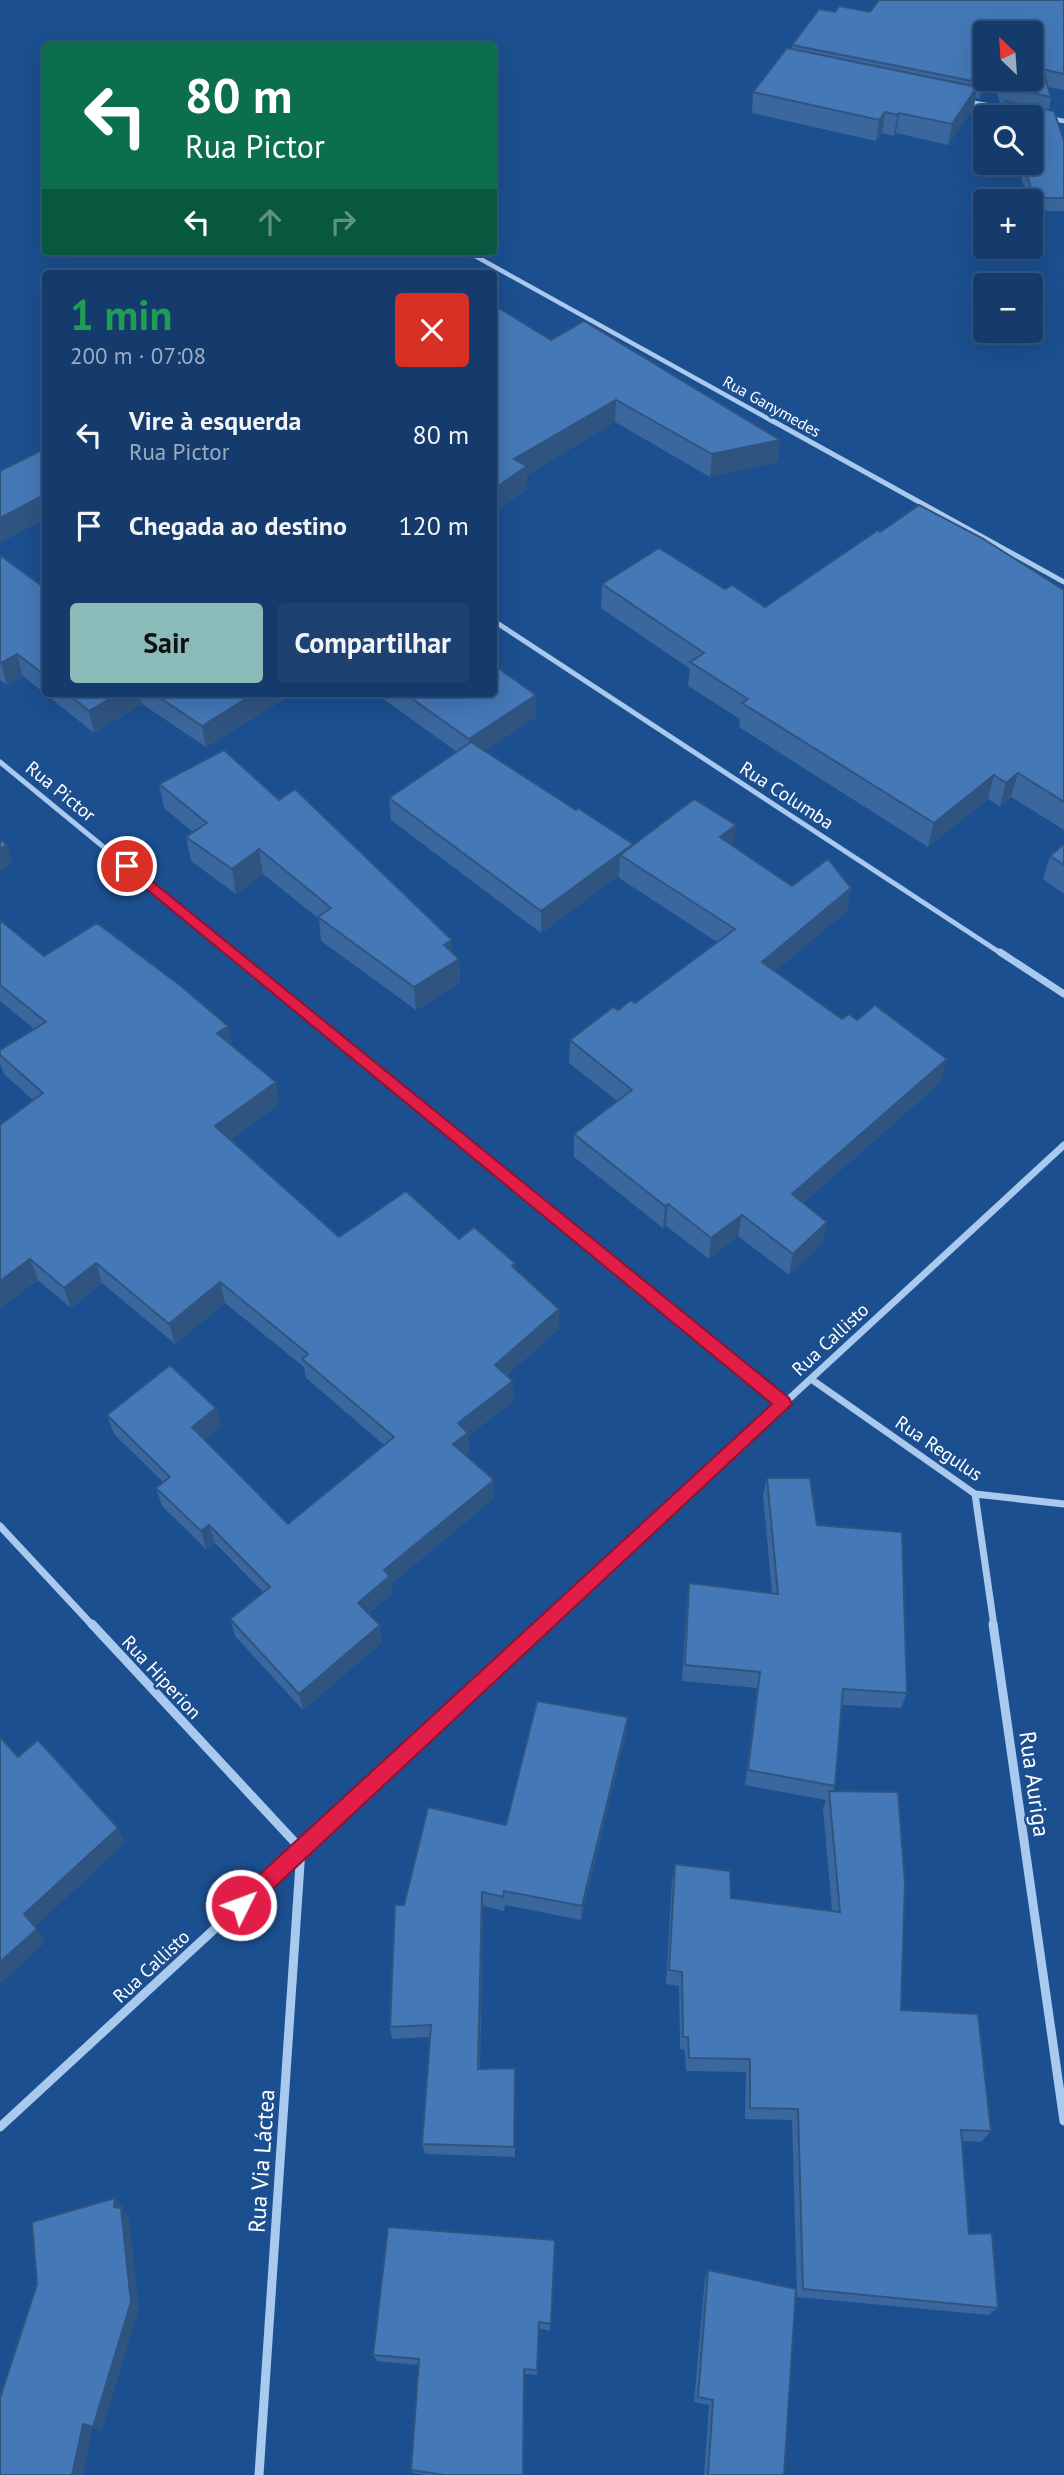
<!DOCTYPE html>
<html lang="pt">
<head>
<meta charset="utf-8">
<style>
  :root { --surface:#143b6b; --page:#1d4271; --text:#f1f3f6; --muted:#9dadc1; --line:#33557e; --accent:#8bbbb9 }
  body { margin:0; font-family:"PT Sans",sans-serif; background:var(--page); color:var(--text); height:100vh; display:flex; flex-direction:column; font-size:26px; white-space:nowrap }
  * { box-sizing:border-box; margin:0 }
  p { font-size:23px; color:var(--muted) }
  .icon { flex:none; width:38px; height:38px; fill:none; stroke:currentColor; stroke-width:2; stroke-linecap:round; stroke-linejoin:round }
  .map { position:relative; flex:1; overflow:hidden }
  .drawer { position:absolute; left:42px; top:270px; width:455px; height:427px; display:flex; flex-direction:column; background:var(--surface); border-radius:7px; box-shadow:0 7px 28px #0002,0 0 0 2px var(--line) }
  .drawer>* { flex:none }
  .hud { position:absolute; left:42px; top:42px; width:455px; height:214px; border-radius:7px; box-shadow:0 7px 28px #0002,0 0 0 2px var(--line); background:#0b6e4f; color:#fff; overflow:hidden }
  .needle { width:46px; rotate:335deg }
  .tools { position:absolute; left:973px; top:21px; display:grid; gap:14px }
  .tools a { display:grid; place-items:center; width:70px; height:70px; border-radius:7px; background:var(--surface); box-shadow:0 7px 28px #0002,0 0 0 2px var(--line); font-size:35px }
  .pin { position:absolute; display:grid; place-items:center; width:60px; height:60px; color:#fff; margin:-30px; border:4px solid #fff; border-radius:50%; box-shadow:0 2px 7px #0007 }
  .me { position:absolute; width:77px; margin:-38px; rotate:48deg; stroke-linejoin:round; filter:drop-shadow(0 0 5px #0008) }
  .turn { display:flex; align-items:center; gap:24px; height:147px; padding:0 28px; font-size:32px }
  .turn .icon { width:91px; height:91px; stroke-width:2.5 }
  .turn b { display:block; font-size:49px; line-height:60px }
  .lanes { display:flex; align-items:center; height:66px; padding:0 28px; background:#0003; justify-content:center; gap:35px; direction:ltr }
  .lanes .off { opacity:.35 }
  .round { display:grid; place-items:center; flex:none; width:74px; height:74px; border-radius:7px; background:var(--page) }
  .summary { display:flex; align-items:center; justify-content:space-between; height:119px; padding:0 28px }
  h1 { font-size:42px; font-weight:800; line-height:52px; color:#1e9e55 }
  .cta { display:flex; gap:14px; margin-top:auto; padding:14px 28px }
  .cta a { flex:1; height:80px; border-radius:7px; background:var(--accent); color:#111; font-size:28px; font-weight:800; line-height:80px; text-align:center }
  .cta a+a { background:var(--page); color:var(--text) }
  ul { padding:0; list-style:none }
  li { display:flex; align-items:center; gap:21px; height:91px; padding:0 28px }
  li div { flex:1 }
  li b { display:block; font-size:26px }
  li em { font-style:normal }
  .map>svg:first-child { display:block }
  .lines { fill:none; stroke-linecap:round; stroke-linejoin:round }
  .minor-far3 { stroke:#a9c9ee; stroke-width:4.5 }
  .minor-far2 { stroke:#a9c9ee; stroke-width:5 }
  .minor-far1 { stroke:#a9c9ee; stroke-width:7 }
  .minor { stroke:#a9c9ee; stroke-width:9 }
  .wall { fill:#3a679d; fill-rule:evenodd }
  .shaded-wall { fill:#305480 }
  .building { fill:#4478b7; stroke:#305480; stroke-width:2 }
  .route { fill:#e11d48; stroke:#92132f; stroke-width:2 }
  .labels { text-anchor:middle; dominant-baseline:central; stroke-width:5; stroke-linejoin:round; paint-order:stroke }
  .far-street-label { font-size:16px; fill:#fff; stroke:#1b4f8f }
  .street-label { font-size:19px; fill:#fff; stroke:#1b4f8f }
  .near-street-label { font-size:23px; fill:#fff; stroke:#1b4f8f }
</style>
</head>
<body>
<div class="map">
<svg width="1064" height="2475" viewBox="0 0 1064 2475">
  <rect width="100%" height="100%" fill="#1b4f8f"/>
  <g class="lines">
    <g class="minor-far3">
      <path d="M965 101 1012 110"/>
      <path d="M1048 118 1064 121"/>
      <path d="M468 252 774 422"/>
    </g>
    <g class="minor-far2">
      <path d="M771 420 1064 582"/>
      <path d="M494 621 1002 954"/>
      <path d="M0 762 234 954"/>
    </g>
    <g class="minor-far1">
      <path d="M232 952 783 1403"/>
      <path d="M1000 952 1064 994"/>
      <path d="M811 1379 975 1494 1064 1504"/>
      <path d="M975 1494 994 1626"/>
      <path d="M0 1526 93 1626"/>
      <path d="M543 1626 1064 1145"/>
    </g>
    <g class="minor">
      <path d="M92 1624 301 1849 259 2475"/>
      <path d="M993 1624 1064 2121"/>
      <path d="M0 2127 545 1624"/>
    </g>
  </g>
  <g class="wall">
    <path d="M1064 0V90L1048 87 1051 97 1049 110 1064 141V211H1031V201H1028L1017 163H1031V117H1004L1003 113 1005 104 1000 103 992 79 979 99 975 98 974 107 948 145 896 133 894 136 882 133 876 141 752 113 753 92 792 49V45L835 12H870ZM985 33 1031 79H985Z"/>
    <path d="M494 305 551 340 780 440 777 462 710 477 615 422 527 475V489L494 512Z"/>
    <path d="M880 532 1064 590V830L1011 797 1000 806 988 799 928 847 739 727 740 719 688 686 690 669 601 608 602 584 725 589 765 607Z"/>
    <path d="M0 555 46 589V693H294L206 747 142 704 94 733 23 676 7 685 0 680Z"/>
    <path d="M375 693H494L536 717 484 751 576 810 633 844V845L734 847 792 886 851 888 847 911 775 971 842 1019 941 1082 803 1203 827 1222 822 1243 789 1275 738 1236 709 1259 666 1226 663 1228 574 1157V1134L617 1101 569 1063 570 1040 618 1010 635 1003 717 942 619 878V875L541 933 391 820 389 798 457 752Z"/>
    <path d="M159 784 279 800 459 959 460 983 416 1010 321 941 319 919 263 874 236 894 191 861 186 837 193 832 164 808Z"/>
    <path d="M1064 844V894L1043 879 1050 856Z"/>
    <path d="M0 920 44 956 228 1026 232 1046 279 1104 230 1140 339 1237 459 1239 515 1263V1269L559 1309V1329L507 1375 514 1400 468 1436 469 1451 465 1454 494 1498 391 1584 392 1593 368 1614 382 1642 303 1710 235 1636 230 1619 263 1592 215 1543 206 1549 162 1506 156 1488 163 1482 114 1434 107 1415 216 1408 221 1427 205 1440 288 1524 384 1445 306 1378 304 1367 225 1303 175 1344 102 1283 71 1308 38 1280 0 1308V1125L33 1100 4 1074 0 1064V1050L34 1029 0 1001Z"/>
    <path d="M767 1478 817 1525 907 1693 901 1708 842 1705 835 1786 833 1791 901 2010 991 2131 981 2142 962 2141 969 2234 998 2308 988 2315 797 2297 792 2120 745 2119 746 2072 686 2071 685 2050 680 2049 679 1986 666 1984 672 1880 675 1864 731 1898 832 1911 823 1808 826 1800 745 1785 757 1688 682 1681 687 1600 689 1583 772 1593 763 1496Z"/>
    <path d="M628 1717 626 1733 581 1920 505 1905 504 1911 483 1906 480 2069 515 2079V2157L425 2154 422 2144 430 2037 392 2039 390 2027 404 1905 506 1825Z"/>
    <path d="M555 2240 550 2331 539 2328 537 2375 524 2374 523 2475H425L414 2473 411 2470 418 2365 377 2361 373 2355Z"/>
    <path d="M708 2270 784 2475H704L709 2405 694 2402 705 2277Z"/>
  </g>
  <g class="shaded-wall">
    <path d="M985 79H993L979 99 982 83Z"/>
    <path d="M977 87 974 107 948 145 952 124Z"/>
    <path d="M885 112 882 133 876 141 879 120Z"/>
    <path d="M899 113 896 133 894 136 897 115Z"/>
    <path d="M616 400 615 422 527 475V489L494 512V489L514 459Z"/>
    <path d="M780 440 777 462 710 477 712 454Z"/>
    <path d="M46 494V519L0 543V518Z"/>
    <path d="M17 654 23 676 7 685 1 663Z"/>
    <path d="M119 693H139L142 704 94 733 89 711Z"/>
    <path d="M255 693H294L206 747 202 726Z"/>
    <path d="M536 695V717L470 761 469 739Z"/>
    <path d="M1018 773 1011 797 1000 806 1006 783Z"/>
    <path d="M994 775 988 799 928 847 934 823Z"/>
    <path d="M736 825 733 849 720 837Z"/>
    <path d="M633 844 632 862 620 855 619 875 541 933V911Z"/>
    <path d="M7 845 13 863 0 871V849Z"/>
    <path d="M259 849 263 874 236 894 232 869Z"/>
    <path d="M851 888 847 911 759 985 762 962Z"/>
    <path d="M452 940 453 963 459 959 460 983 416 1010 414 987 444 945Z"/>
    <path d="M228 1026 232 1048 217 1033Z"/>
    <path d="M947 1059 941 1082 788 1216 792 1194Z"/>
    <path d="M276 1082 279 1104 220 1148 215 1126Z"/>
    <path d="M668 1204 666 1226 663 1228 665 1206Z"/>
    <path d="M742 1215 738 1236 709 1259 711 1238Z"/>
    <path d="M827 1222 822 1243 789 1275 793 1254Z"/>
    <path d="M30 1259 38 1280 0 1308V1281Z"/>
    <path d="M96 1263 102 1283 71 1308 64 1288Z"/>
    <path d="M220 1282 225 1303 175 1344 169 1324Z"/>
    <path d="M559 1309V1329L496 1385 495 1365Z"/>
    <path d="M513 1381 514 1400 468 1436 469 1451 455 1463 453 1444 458 1423Z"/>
    <path d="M216 1408 221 1427 198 1446 192 1427Z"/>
    <path d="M494 1480V1498L391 1584 392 1593 361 1620 358 1603 384 1570Z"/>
    <path d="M209 1525 215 1543 206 1549 201 1531Z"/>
    <path d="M380 1625 382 1642 303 1710 299 1694Z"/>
    <path d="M628 1717 626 1733 581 1920 582 1906Z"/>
    <path d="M118 1828 125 1843 34 1928 24 1914Z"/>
    <path d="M482 1892 483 1906 479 2080 478 2069Z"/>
    <path d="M37 1929 46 1942 0 1984V1962Z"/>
    <path d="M115 2198 123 2207V2211L129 2216 139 2309 102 2431 93 2427Z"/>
    <path d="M83 2424 93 2428 83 2475H72Z"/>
  </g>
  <g class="building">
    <path d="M879 0H1064V74L1042 69 1051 97 1003 87 1000 79H1031V33H985V79L982 83 792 45 819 9 835 12 839 6 870 12Z"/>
    <path d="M787 48 977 87 952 124 899 113 897 115 885 112 879 120 753 92Z"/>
    <path d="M1005 101 1054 111 1064 141V198H1034L1023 163H1031V117H1010Z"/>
    <path d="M424 268 433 273H415Z"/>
    <path d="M393 269 401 273H384Z"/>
    <path d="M494 305 551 340 584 321 780 440 712 454 616 400 514 459 527 466 494 489Z"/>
    <path d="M46 448V494L0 518V471Z"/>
    <path d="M919 505 982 538 1064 590V802L1018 773 1006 783 994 775 934 823 742 703 748 699 690 662 704 653 602 584 659 548 725 589 732 585 765 607 878 530 880 532Z"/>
    <path d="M0 555 46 589V676L17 654 1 663 0 662Z"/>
    <path d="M494 665 536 695 469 739 404 693H494Z"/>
    <path d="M67 693H119L89 711Z"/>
    <path d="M153 693H255L202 726Z"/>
    <path d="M471 742 576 810 578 808 633 844 541 911 389 798Z"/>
    <path d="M224 750 279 800 295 789 452 940 444 945 459 959 414 987 318 917 331 908 259 849 232 869 186 837 207 823 159 784Z"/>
    <path d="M694 799 736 825 720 837 792 886 828 859 851 888 762 962 842 1019 849 1014 857 1020 875 1005 947 1059 792 1194 827 1222 793 1254 742 1215 711 1238 668 1204 665 1206 574 1134 632 1090 570 1040 613 1007 618 1010 631 1000 635 1003 735 929 620 855Z"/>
    <path d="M0 839 7 845 0 849Z"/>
    <path d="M1064 844V865L1050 856Z"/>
    <path d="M0 920 44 956 97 923 181 986 228 1026 217 1033 276 1082 215 1126 339 1237 406 1191 459 1239 474 1227 515 1263 512 1266 559 1309 495 1365 513 1381 458 1423 468 1433 453 1444 494 1480 384 1570 390 1576 358 1603 380 1625 299 1694 230 1619 270 1587 209 1525 201 1531 156 1488 170 1477 107 1415 170 1365 216 1408 192 1427 288 1524 394 1437 302 1359 308 1354 220 1282 169 1324 96 1263 64 1288 30 1259 0 1281V1125L43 1093 0 1055V1050L46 1022 0 985Z"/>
    <path d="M767 1478H810L817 1525 902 1532 907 1693 843 1689 835 1786 748 1770 760 1672 685 1665 689 1583 778 1594Z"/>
    <path d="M537 1701 628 1717 582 1906 504 1891 503 1897 482 1892 478 2069 515 2068 514 2147 422 2144 431 2025 390 2027 395 1905H404L428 1807 506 1825Z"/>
    <path d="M0 1737 18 1757 38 1740 118 1828 24 1914 37 1929 0 1962Z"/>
    <path d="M829 1791 898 1792 905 1884 901 2010 978 2014 991 2131 961 2130 969 2234 992 2233 998 2308 803 2289 798 2109 750 2108V2059L689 2058 688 2037H683L682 1972 669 1970 675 1864 730 1871 731 1898 840 1912Z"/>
    <path d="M115 2198 114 2207 121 2208 131 2302 93 2427 83 2424 72 2475H0V2398L37 2284 32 2222Z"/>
    <path d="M388 2227 555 2240 551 2324 539 2322 537 2370 524 2369 523 2475H444L411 2470 419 2359 373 2355Z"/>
    <path d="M708 2270 796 2289 784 2475H708L713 2400 698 2397Z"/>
  </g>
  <path class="route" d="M127 861 789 1398 792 1404 248 1912 241 1915 234 1912 231 1905 234 1898 772 1404 122 869 120 866Z"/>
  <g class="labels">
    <g class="far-street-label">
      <text transform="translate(772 406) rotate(29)">Rua Ganymedes</text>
    </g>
    <g class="street-label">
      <text transform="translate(61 791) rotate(39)">Rua Pictor</text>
      <text transform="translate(787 795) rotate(33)">Rua Columba</text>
      <text transform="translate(830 1339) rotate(-43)">Rua Callisto</text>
      <text transform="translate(939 1448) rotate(34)">Rua Regulus</text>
      <text transform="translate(162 1677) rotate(47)">Rua Hiperion</text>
      <text transform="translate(151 1966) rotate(-43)">Rua Callisto</text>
    </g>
    <g class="near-street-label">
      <text transform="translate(1035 1784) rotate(82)">Rua Auriga</text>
      <text transform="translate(261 2161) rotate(-86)">Rua Via Láctea</text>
    </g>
  </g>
</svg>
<div class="tools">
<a><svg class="needle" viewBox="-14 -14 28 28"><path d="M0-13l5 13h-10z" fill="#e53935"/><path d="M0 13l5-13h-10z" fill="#9dadc1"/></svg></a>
<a><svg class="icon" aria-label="search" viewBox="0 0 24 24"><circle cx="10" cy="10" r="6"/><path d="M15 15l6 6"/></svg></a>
<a>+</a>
<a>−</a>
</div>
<div class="pin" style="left:127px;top:866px;background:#d93025"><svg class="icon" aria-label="arrive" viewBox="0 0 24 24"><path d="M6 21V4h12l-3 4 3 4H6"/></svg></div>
<svg class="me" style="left:241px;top:1905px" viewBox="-20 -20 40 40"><circle r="17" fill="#e11d48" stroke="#fff" stroke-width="3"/><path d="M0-11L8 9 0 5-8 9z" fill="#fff"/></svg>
<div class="hud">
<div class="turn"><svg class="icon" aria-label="left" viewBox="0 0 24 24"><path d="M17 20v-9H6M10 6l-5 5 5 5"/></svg><div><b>80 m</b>Rua Pictor</div></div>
<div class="lanes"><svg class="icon" aria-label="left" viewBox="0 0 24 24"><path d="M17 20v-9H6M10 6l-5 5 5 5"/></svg><svg class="icon off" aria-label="ahead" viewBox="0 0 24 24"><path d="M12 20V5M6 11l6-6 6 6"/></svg><svg class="icon off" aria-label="right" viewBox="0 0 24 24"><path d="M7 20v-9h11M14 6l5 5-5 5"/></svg></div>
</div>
<section class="drawer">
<div class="summary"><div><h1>1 min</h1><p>200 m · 07:08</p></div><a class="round" style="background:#d93025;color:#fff"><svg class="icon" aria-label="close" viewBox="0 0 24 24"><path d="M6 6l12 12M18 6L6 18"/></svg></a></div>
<ul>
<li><svg class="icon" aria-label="left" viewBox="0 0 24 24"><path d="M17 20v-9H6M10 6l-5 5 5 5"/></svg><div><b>Vire à esquerda</b><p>Rua Pictor</p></div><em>80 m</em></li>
<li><svg class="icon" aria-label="arrive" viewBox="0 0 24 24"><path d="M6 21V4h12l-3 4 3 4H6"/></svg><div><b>Chegada ao destino</b></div><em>120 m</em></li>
</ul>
<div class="cta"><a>Sair</a><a>Compartilhar</a></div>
</section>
</div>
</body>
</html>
